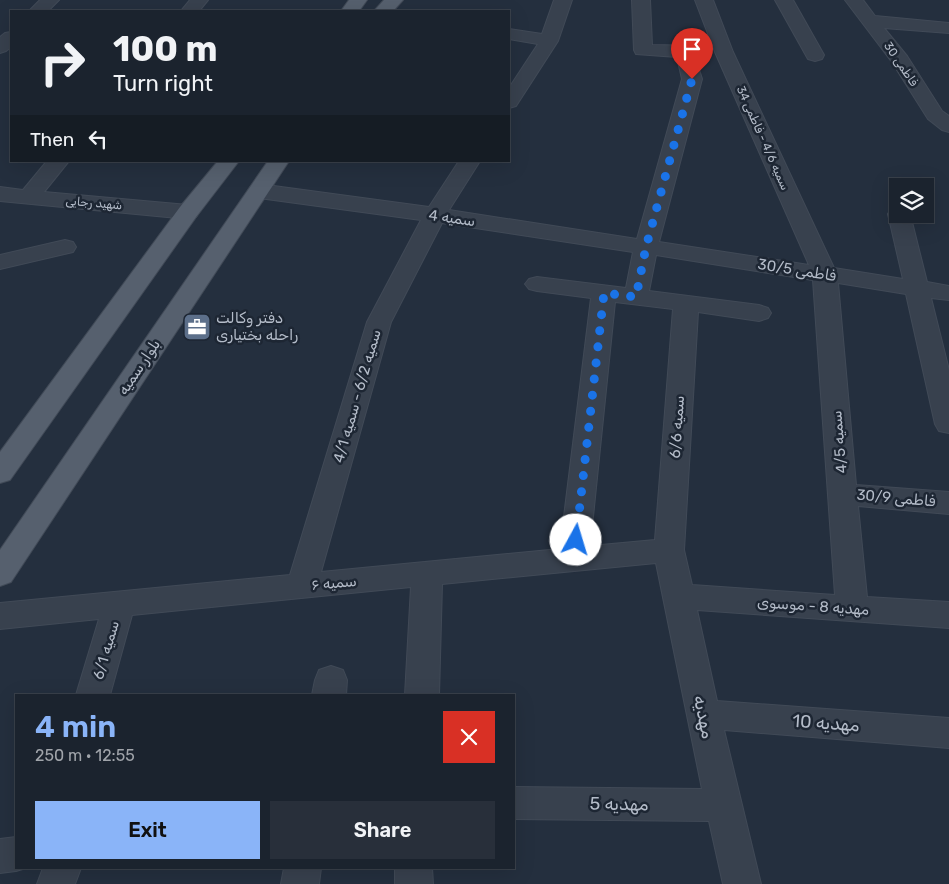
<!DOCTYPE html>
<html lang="en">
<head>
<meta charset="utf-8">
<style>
  :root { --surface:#1b232e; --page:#282f3a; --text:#f1f3f6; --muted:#a0a4aa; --line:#39404a; --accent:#8ab4f8 }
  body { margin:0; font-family:Rubik,"Noto Naskh Arabic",sans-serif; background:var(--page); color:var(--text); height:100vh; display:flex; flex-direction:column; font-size:19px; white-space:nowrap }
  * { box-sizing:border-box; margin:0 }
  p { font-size:16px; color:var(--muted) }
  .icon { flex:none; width:28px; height:28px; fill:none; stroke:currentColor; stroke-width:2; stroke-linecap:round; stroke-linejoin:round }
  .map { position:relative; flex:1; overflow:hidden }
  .sheet { position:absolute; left:15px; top:694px; width:500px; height:175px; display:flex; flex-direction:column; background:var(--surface); border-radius:0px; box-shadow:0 5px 20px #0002,0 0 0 1px var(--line) }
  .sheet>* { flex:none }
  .top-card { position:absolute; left:10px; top:10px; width:500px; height:152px; border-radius:0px; box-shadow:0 5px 20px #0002,0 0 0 1px var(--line); background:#1b232e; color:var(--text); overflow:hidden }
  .tools { position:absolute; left:889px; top:178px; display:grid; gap:10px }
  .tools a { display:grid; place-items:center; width:45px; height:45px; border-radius:0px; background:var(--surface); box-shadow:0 5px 20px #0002,0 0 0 1px var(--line); font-size:25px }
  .pin { position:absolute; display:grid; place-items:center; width:42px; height:42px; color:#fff; margin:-51px -21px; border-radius:50% 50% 50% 0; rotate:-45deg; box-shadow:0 0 5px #0007 }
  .pin .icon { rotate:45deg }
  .me { position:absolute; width:55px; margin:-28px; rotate:6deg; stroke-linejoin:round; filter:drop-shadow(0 0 4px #0008) }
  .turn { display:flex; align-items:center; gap:18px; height:105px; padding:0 20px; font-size:22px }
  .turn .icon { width:65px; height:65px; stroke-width:2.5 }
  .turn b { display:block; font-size:35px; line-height:42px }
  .then { display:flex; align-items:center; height:48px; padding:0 20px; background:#0003; gap:10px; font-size:19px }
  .round { display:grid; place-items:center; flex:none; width:52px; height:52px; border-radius:0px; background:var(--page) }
  .headline { display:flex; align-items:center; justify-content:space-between; height:85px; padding:0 20px }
  h1 { font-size:30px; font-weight:600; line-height:38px; color:var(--accent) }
  .action { display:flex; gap:10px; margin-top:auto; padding:10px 20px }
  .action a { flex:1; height:58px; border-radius:0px; background:var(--accent); color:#111; font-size:20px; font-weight:600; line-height:58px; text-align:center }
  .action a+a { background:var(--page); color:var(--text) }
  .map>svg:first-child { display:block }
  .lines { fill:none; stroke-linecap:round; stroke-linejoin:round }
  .minor-casing { stroke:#414a57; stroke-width:2 }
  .major-casing { stroke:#414a57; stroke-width:2 }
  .minor { fill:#38414e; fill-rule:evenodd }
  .major { fill:#56606e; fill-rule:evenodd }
  .route { stroke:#1a73e8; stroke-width:9; stroke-dasharray:0 16.2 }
  .labels { text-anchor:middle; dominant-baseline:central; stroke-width:5; stroke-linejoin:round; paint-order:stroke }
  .far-street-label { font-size:12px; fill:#b4bcc9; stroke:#1d2633 }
  .street-label { font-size:15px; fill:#b4bcc9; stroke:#1d2633 }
  .poi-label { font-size:15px; fill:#b4bcc9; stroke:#1d2633; text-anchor:start }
  .near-street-label { font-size:18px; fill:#b4bcc9; stroke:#1d2633 }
</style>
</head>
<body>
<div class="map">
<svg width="949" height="884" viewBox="0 0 949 884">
  <rect width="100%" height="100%" fill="#242f3e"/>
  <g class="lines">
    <defs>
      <g id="minor">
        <path d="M40 0H59L48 11H29Z"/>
        <path d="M190 0H208L199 11H181Z"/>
        <path d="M554 0H572L558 41 516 106 509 108V88L538 44 509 39V29L542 34Z"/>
        <path d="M632 0H650L652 45 702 46 709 48 711 52 709 56 695 57 702 79 659 242 809 265 715 52 695 0H713L733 52 834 268 903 279 888 214 891 209 898 208V214H910L927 282 949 286V300L931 298 949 370V433L939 431 935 424 906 294 838 283 856 485 949 492V514L858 506 867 597 949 602V628L697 610 717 701 949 718V748L724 730 761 884H723L709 821 514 819V787L702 789 656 563 442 584 439 695H405L411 587 132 615 110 695H76L99 619 0 629V603L290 575 367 322 421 220 259 198 251 196 248 191 251 186 259 184 429 207 459 161H480L449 210 637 239 682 79 677 57 636 54 634 50ZM442 223 633 252 626 288 537 277 529 279 525 284 529 289 537 291 591 298 560 549 321 572 391 322ZM656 255 813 280 835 595 692 585 684 550 698 312 759 321 768 318 771 313 768 308 759 305 649 291ZM615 302 673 309 655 540 590 546Z"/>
        <path d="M775 0H793L824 55 822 59 815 61 808 59Z"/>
        <path d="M845 0H863L875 16 949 23V33L884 28 907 56 942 111 949 116V132L942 130 928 119 892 62Z"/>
        <path d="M11 32V47L6 51 0 53V37L5 33Z"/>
        <path d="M47 161H69L44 192 188 205 196 207 199 212 196 217 188 219 0 201V187L23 190Z"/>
        <path d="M65 240 73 242 76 247 73 252 0 269V255Z"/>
        <path d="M331 666 343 670 347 680 346 695H312L315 680 319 670Z"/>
        <path d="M16 837V868H26L16 871 0 873V839Z"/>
        <path d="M43 868H81L75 884H37Z"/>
        <path d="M284 868H321L319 884H281Z"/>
        <path d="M395 868H432L433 884H395Z"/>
      </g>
      <g id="major">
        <path d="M349 0H367L359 11H341Z"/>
        <path d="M384 0H403L393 11H374Z"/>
        <path d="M218 161H239L196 217 10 480 0 483V452L180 207Z"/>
        <path d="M268 161H289L11 582 0 586V550Z"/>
      </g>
    </defs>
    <use href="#minor" class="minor-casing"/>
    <use href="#major" class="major-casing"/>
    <use href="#minor" class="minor"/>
    <use href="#major" class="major"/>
  </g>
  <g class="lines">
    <path class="route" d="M576 540 604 293 636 297 646 247 692 79"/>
  </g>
  <defs>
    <symbol id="office-square" viewBox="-11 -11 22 22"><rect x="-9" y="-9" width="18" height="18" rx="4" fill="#5c6f8a" stroke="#1d2633"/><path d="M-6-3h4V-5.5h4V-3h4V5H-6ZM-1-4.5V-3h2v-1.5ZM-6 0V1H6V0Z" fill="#fff"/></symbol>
  </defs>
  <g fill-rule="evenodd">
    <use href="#office-square" x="181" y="311" width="32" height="32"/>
  </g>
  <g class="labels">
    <g class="far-street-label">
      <text transform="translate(901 64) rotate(56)">فاطمی 30</text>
      <text transform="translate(763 138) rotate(66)">سمیه 4/6 - فاطمی 34</text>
      <text transform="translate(94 203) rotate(5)">شهید رجایی</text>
    </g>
    <g class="street-label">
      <text transform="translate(452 218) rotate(8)">سمیه 4</text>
      <text transform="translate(797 270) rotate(9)">فاطمی 30/5</text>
      <text transform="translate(139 367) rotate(-56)">بلوار سمیه</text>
      <text transform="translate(357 396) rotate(-74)">سمیه 6/2 - سمیه 4/1</text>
      <text transform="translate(677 427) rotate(-86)">سمیه 6/6</text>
      <text transform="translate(839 442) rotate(-95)">سمیه 4/5</text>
      <text transform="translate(896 498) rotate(5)">فاطمی 30/9</text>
      <text transform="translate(334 583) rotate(-5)">سمیه ۶</text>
      <text transform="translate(813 606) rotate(4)">مهدیه 8 - موسوی</text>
      <text transform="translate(106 650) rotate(-74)">سمیه 6/1</text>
    </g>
    <g class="poi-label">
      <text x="216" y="318">دفتر وکالت<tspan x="216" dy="17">راحله بختیاری</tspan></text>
    </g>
    <g class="near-street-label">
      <text transform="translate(704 717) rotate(78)">مهدیه</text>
      <text transform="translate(826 723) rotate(4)">مهدیه 10</text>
      <text transform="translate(619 804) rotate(1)">مهدیه 5</text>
    </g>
  </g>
</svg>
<div class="tools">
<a><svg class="icon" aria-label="layers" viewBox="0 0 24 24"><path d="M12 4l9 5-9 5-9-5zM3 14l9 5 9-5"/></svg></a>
</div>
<div class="pin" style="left:692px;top:79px;background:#d93025"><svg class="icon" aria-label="arrive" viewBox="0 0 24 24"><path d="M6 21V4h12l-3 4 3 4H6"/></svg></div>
<svg class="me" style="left:576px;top:540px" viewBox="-20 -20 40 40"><circle r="19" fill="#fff"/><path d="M0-13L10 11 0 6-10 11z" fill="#1a73e8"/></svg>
<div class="top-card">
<div class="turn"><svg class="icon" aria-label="right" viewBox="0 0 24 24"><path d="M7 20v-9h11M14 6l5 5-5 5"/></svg><div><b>100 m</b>Turn right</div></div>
<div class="then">Then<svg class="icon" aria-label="left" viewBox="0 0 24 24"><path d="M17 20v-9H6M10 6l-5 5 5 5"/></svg></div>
</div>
<section class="sheet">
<div class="headline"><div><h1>4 min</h1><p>250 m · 12:55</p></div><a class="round" style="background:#d93025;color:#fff"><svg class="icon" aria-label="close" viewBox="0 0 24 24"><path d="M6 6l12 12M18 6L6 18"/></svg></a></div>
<div class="action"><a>Exit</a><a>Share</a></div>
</section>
</div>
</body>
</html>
